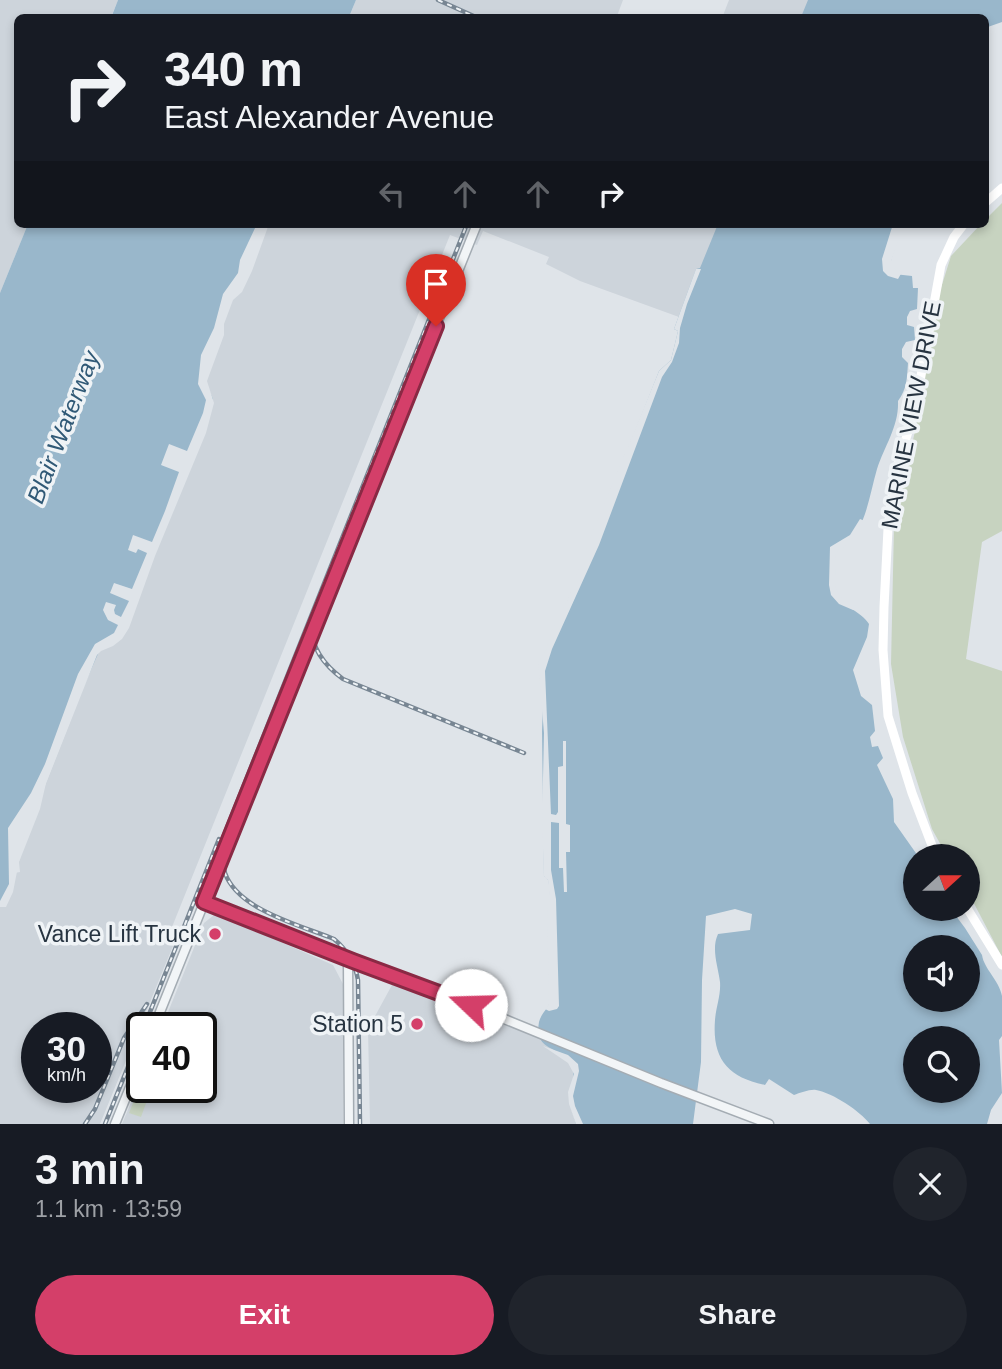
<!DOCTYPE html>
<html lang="en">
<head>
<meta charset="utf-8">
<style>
  :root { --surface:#171b24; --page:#20242c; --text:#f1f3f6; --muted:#9ea1a6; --accent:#d43f69 }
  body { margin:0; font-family:Arial,sans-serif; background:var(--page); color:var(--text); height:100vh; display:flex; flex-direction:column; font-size:26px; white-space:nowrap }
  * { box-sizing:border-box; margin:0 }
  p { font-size:23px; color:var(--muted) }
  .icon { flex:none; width:38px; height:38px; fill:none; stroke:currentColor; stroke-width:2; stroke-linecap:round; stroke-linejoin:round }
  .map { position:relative; height:1124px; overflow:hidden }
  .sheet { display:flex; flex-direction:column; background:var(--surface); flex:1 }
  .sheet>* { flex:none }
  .banner { position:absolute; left:14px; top:14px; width:975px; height:214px; border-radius:10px; box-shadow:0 4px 10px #0003; background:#171b24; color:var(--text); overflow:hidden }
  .needle { width:46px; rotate:69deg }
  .tools { position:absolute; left:903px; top:844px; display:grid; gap:14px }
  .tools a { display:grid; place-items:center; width:77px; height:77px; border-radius:50%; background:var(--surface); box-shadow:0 4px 10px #0003; font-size:35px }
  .speed { position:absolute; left:21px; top:1012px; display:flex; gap:14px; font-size:35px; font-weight:700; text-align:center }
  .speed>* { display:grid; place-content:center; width:91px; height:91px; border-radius:50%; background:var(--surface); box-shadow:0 4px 10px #0003; line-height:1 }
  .speed small { font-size:18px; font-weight:400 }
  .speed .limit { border:4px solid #111; border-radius:10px; background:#fff; color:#111 }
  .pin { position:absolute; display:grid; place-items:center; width:60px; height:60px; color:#fff; margin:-72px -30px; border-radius:50% 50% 50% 0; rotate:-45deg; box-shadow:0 0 7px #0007 }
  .pin .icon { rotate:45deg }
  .me { position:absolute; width:77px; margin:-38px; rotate:291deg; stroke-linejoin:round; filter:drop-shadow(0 0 5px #0008) }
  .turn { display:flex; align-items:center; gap:24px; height:147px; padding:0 35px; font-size:32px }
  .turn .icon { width:91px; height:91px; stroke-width:2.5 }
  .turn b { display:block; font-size:49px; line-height:60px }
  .lanes { display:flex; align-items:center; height:66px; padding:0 35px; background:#0003; justify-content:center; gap:35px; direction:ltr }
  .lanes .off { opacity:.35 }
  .round { display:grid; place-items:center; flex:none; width:74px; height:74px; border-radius:37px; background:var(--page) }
  .headline { display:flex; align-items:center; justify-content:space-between; height:119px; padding:0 35px }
  h1 { font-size:42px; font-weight:700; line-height:52px }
  .cta { display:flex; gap:14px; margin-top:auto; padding:14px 35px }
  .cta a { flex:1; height:80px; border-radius:42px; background:var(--accent); color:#fff; font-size:28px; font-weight:700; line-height:80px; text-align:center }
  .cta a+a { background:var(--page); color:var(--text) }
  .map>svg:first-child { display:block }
  .built { fill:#cdd4db; fill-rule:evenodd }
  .green { fill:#c7d3c0 }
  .water { fill:#99b7cb; fill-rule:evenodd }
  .pier { fill:#dfe4e9 }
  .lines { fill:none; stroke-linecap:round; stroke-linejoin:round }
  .tertiary-casing { stroke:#a4acb3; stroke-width:11 }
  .tertiary { stroke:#f2f5f7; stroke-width:8 }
  .secondary { stroke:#fff; stroke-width:9 }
  .rail-casing { stroke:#788693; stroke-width:4.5 }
  .rail { stroke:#eff3f6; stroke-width:2; stroke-dasharray:5; stroke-linecap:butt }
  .route-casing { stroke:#8a2944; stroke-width:18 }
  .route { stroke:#d43f69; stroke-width:12 }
  .poi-dot { fill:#d43f69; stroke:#eff3f6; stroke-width:2.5 }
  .labels { text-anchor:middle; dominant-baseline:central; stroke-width:7; stroke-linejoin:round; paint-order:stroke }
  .street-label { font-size:23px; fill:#273441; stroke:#eff3f6 }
  .poi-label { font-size:23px; fill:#273441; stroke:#eff3f6; text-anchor:end }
  .water-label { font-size:24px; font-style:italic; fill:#305976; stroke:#eff3f6 }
</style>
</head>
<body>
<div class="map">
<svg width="1002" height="1124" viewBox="0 0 1002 1124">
  <rect width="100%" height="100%" fill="#dfe4e9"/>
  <g class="built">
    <path d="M0 0H118L111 17 18 18V224H28L0 293Z"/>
    <path d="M356 0H623L617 16 620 17 349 18Z"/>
    <path d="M729 0H825L818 17 722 18Z"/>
    <path d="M266 224H735L714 275 696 269 679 317 580 281 546 264 549 257 483 231 477 245 450 235 170 932 167 943 173 946 100 1124H0V907H3L14 873 20 872 19 862 40 809 46 783 204 379 222 319ZM37 1027H96V1087H37Z"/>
    <path d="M214 915H219L333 965 343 984V1124H122L142 1076V1087H201V1027H162L204 923Z"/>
    <path d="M392 985 438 998 541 1038V1041L570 1062 575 1076 576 1124H370L368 1029Z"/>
  </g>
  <g class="green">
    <path d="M1002 203V531L982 542 966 659 1002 671V957L968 892V856H947L932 829 903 737 891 664 894 526 919 413 935 307 951 256 981 224H985V220Z"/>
    <path d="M141 1083 142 1087H152L141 1117 129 1113Z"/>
  </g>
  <g class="water">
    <path d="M118 0H356L349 17 111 18Z"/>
    <path d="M808 0H1002V22L985 28V18L801 17Z"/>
    <path d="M28 224H266L230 298 204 379 213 399 124 630 101 647 23 825 14 873 0 907V293Z"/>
    <path d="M718 224H902L890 264 894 274 912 276 913 288H918L917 309 910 311 907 317V325L914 327 915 340 906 342 902 349V357L908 363C907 378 907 389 898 401 899 426 885 445 877 469 871 489 868 513 857 532 852 540 839 547 832 554 832 564 830 578 832 589 837 605 861 610 869 624L867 637 853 670 861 696 872 705 875 731 870 737 872 747 878 746 883 758 877 765 893 799 894 822 918 856H915V908H950L965 928 982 955C984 969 999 980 1002 996 1002 1008 1002 1023 1002 1036L999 1040 1002 1093 991 1110 987 1124H870C860 1111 833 1093 816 1090 810 1089 800 1093 794 1095L769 1079 765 1085C727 1077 712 1058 715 1020 716 1007 721 995 720 982 718 966 711 949 718 934L750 930 752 914 735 909 706 916 702 980 701 1062 693 1124H576C575 1118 571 1110 570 1103 569 1088 579 1076 569 1062 557 1045 534 1051 539 1022 541 1013 550 1007 551 999 553 986 552 889 548 880 547 878 546 877 544 876L542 731 545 658 659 371 671 360 678 331 674 329 696 269 700 268ZM915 947H968V999H915ZM915 1038H968V1090H915Z"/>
  </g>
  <g class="pier">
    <path d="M257 224H269L252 271 242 292 233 300 224 324V335L207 381 214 403 206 433 155 556 129 628 122 639 113 646 101 651 97 655 37 806 26 826 13 892 6 907H0V901L9 884 8 828 31 793 45 764 78 674 95 644 114 633 118 625 108 620 103 610 106 602 116 605 114 610 115 614 121 617 129 601 110 593 114 583 132 589 147 553 138 549 136 553 128 550 133 535 152 542 165 511 179 472 161 465 169 444 187 451 203 413 206 400 198 384 201 355 214 328 223 294 238 273 240 260Z"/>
    <path d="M893 224H904L891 262 893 268 902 272 898 279 888 276 883 271 882 259Z"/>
    <path d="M696 269H701L687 304 680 328 679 343 672 362 662 377 599 545 552 649 545 671 551 814 556 815 558 812V767L563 766V741H566V824L570 825V852H566L567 892H564L563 868H559V823L551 822V870L556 899 559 1006 557 1009 549 1011 545 1009 549 1004 547 907 550 902 548 880 544 876 542 822 544 733 538 662 546 650 552 630 566 603 589 541 659 371 671 360 678 331 674 329Z"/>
    <path d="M860 519 865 521 859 536 850 544 839 549 835 555 836 589 840 596 863 611 853 610 839 604 831 595 829 585 830 547 850 535Z"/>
    <path d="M543 1046 568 1055 578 1064 579 1071 573 1096 575 1106 583 1124H576L569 1104 568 1092 574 1074 568 1063Z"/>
  </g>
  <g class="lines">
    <defs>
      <g id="tertiary">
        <path d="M204 902 353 962 426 987 661 1083 769 1124"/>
        <path d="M348 960 349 1124"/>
        <path d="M154 1027 477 224"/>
        <path d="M115 1124 142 1058"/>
      </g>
    </defs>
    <use href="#tertiary" class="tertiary-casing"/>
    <use href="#tertiary" class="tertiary"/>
    <g class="secondary">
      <path d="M985 203 1002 188"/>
      <path d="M936 856 912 793 888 716 883 650 884 607 888 529 895 474 915 409 941 265 954 237 964 224"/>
      <path d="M967 908 1002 965"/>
    </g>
    <defs>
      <g id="rail">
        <path d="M438 0 478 18"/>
        <path d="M312 621C309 646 324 665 343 679L524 753"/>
        <path d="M144 1027 219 839"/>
        <path d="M85 1124 95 1109 124 1038 147 1004"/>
        <path d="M105 1124 142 1032"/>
        <path d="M360 1124 358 980C355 962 347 950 334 939 300 925 238 910 225 873 222 863 222 851 222 840L467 224"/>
      </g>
    </defs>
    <use href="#rail" class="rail-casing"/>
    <use href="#rail" class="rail"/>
  </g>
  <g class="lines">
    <defs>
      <path id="route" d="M436 326 204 902 353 961 471 1005"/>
    </defs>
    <use href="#route" class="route-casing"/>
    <use href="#route" class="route"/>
  </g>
  <g class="poi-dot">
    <circle cx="215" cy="934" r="7"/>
    <circle cx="417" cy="1024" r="7"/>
  </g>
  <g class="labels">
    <g class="street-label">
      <text transform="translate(911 415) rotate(-79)">MARINE VIEW DRIVE</text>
    </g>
    <g class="poi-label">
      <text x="201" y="934">Vance Lift Truck</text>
      <text x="403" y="1024">Station 5</text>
    </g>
    <g class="water-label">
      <text transform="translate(63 427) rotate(-69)">Blair Waterway</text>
    </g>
  </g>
</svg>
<div class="tools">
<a><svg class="needle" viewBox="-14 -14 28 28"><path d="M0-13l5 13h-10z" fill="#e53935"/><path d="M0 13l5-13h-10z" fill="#9ea1a6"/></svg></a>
<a><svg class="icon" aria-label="sound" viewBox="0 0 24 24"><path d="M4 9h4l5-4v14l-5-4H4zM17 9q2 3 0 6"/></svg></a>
<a><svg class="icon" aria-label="search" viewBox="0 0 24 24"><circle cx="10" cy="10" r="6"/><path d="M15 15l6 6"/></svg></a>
</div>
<div class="speed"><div>30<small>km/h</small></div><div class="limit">40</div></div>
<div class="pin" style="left:436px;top:326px;background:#d93025"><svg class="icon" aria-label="arrive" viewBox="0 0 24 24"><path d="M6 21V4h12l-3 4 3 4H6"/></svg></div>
<svg class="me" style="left:471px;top:1005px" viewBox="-20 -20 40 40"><circle r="19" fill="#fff"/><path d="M0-13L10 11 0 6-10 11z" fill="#d43f69"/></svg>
<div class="banner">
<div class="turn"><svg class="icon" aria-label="right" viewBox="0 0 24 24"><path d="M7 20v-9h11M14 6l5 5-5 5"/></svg><div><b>340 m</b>East Alexander Avenue</div></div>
<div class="lanes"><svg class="icon off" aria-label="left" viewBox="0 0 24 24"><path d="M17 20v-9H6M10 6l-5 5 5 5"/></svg><svg class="icon off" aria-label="ahead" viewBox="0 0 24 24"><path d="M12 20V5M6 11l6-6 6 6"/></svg><svg class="icon off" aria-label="ahead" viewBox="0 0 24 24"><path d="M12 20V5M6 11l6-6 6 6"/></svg><svg class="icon" aria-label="right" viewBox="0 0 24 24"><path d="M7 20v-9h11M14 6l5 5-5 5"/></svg></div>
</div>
</div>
<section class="sheet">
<div class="headline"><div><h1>3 min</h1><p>1.1 km · 13:59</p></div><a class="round"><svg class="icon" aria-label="close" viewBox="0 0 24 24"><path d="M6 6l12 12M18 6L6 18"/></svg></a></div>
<div class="cta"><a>Exit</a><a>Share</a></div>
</section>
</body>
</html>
